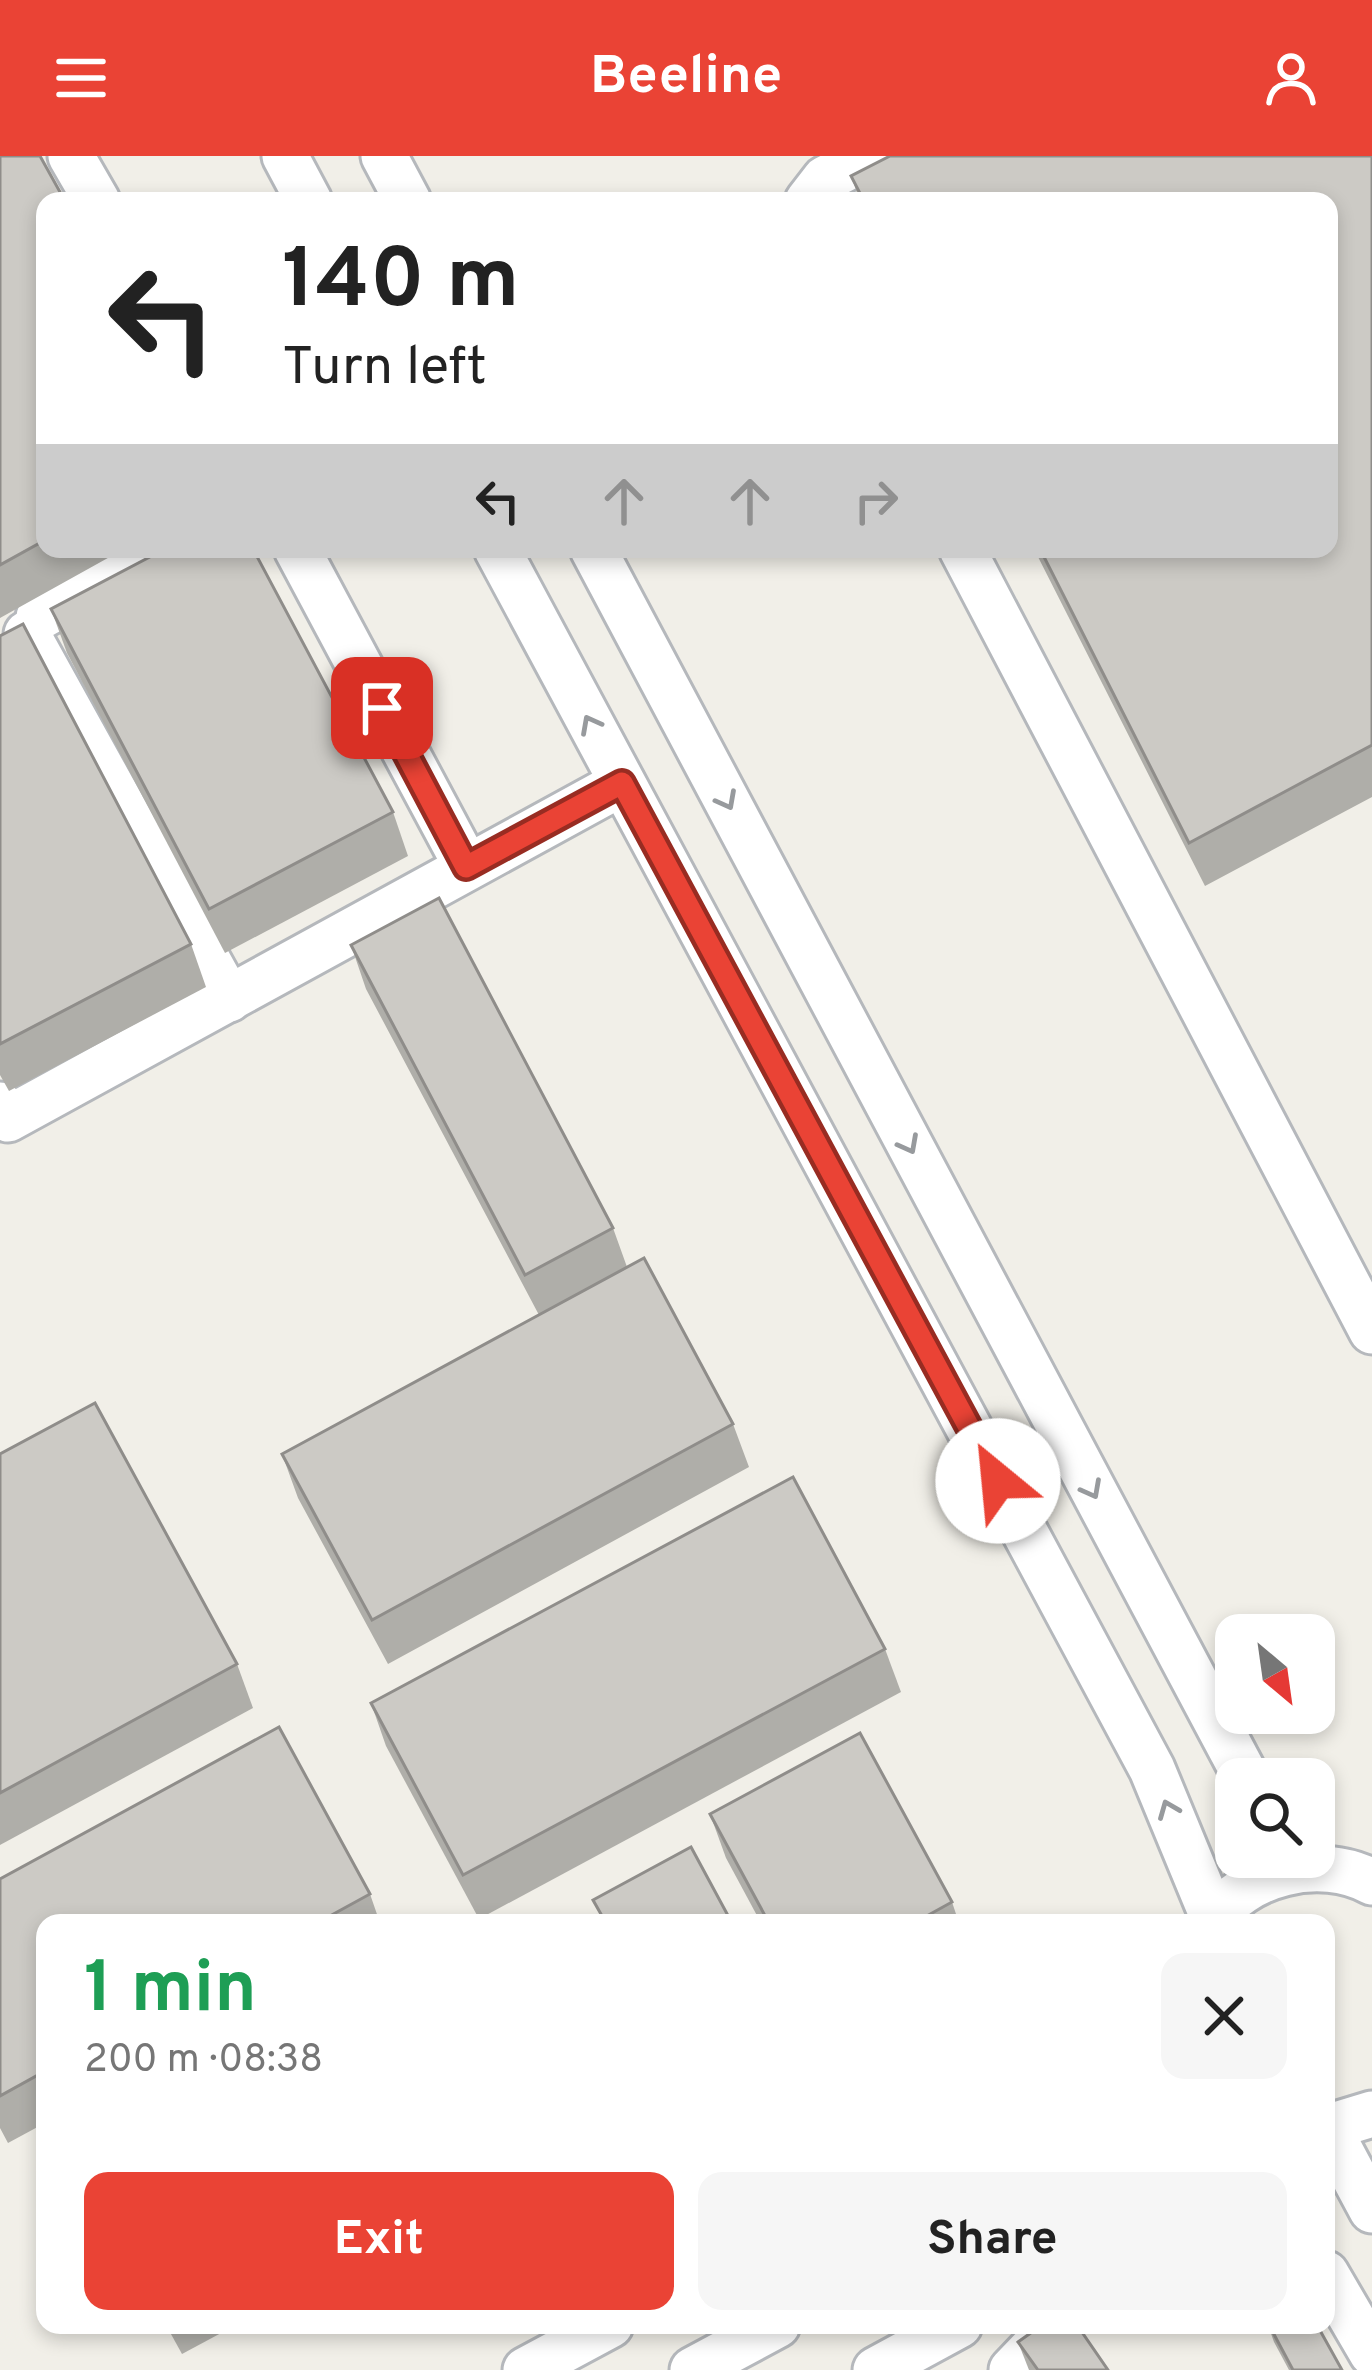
<!DOCTYPE html>
<html lang="en">
<head>
<meta charset="utf-8">
<style>
  :root { --surface:#fff; --page:#f6f6f6; --text:#222; --muted:#767676; --accent:#ea4335 }
  body { margin:0; font-family:Overpass,sans-serif; background:var(--page); color:var(--text); height:100vh; display:flex; flex-direction:column; font-size:45px; white-space:nowrap }
  * { box-sizing:border-box; margin:0 }
  p { font-size:39px; color:var(--muted) }
  .icon { flex:none; width:66px; height:66px; fill:none; stroke:currentColor; stroke-width:2; stroke-linecap:round; stroke-linejoin:round }
  .map { position:relative; flex:1; overflow:hidden }
  .sheet { position:absolute; left:36px; top:1758px; width:1299px; height:420px; display:flex; flex-direction:column; background:var(--surface); border-radius:24px; box-shadow:0 6px 18px #0003 }
  .sheet>* { flex:none }
  .top-card { position:absolute; left:36px; top:36px; width:1302px; height:366px; border-radius:24px; box-shadow:0 6px 18px #0003; background:#fff; color:var(--text); overflow:hidden }
  .needle { width:78px; rotate:151deg }
  .fabs { position:absolute; left:1215px; top:1458px; display:grid; gap:24px }
  .fabs a { display:grid; place-items:center; width:120px; height:120px; border-radius:24px; background:var(--surface); box-shadow:0 6px 18px #0003; font-size:60px }
  .pin { position:absolute; display:grid; place-items:center; width:102px; height:102px; color:#fff; margin:-51px; border-radius:24px; box-shadow:0 6px 18px #0006 }
  .me { position:absolute; width:132px; margin:-66px; rotate:332deg; stroke-linejoin:round; filter:drop-shadow(0 0 9px #0008) }
  .turn { display:flex; align-items:center; gap:42px; height:252px; padding:0 48px; font-size:54px }
  .turn .icon { width:156px; height:156px; stroke-width:2.5 }
  .turn b { display:block; font-size:84px; line-height:102px }
  .lanes { display:flex; align-items:center; height:114px; padding:0 48px; background:#0003; justify-content:center; gap:60px; direction:ltr }
  .lanes .off { opacity:.35 }
  .round { display:grid; place-items:center; flex:none; width:126px; height:126px; border-radius:24px; background:var(--page) }
  .head { display:flex; align-items:center; justify-content:space-between; height:204px; padding:0 48px }
  h1 { font-size:72px; font-weight:700; line-height:90px; color:#1e9e55 }
  .primary-button { display:flex; gap:24px; margin-top:auto; padding:24px 48px }
  .primary-button a { flex:1; height:138px; border-radius:24px; background:var(--accent); color:#fff; font-size:48px; font-weight:700; line-height:138px; text-align:center }
  .primary-button a+a { background:var(--page); color:var(--text) }
  header { display:flex; justify-content:space-between; align-items:center; height:156px; padding:0 48px; background:var(--accent); color:#fff; font-size:54px; font-weight:700 }
  .map>svg:first-child { display:block }
  .lines { fill:none; stroke-linecap:round; stroke-linejoin:round }
  .minor-casing { stroke:#b5b8bc; stroke-width:51 }
  .minor { stroke:#fff; stroke-width:45 }
  .wall { fill:#afaea9 }
  .building { fill:#cccac5; stroke:#8f8d8a; stroke-width:3 }
  .oneway { stroke:#979a9d }
  .route-casing { stroke:#982c22; stroke-width:30 }
  .route { stroke:#ea4335; stroke-width:21 }
</style>
</head>
<body>
<header><svg class="icon" aria-label="menu" viewBox="0 0 24 24"><path d="M4 6h16M4 12h16M4 18h16"/></svg>Beeline<svg class="icon" aria-label="person" viewBox="0 0 24 24"><circle cx="12" cy="8" r="4"/><path d="M4 21q1-7 8-7t8 7"/></svg></header>
<div class="map">
<svg width="1372" height="2214" viewBox="0 0 1372 2214">
  <rect width="100%" height="100%" fill="#f1efe8"/>
  <g class="lines">
    <defs>
      <g id="minor">
        <path d="M71 0 97 45"/>
        <path d="M285 0 309 45"/>
        <path d="M384 0 408 45"/>
        <path d="M808 45 825 23 869 0"/>
        <path d="M297 393 467 711"/>
        <path d="M497 393 1152 1613 1213 1761"/>
        <path d="M593 393 1247 1623"/>
        <path d="M962 393 1372 1175"/>
        <path d="M39 461 161 393"/>
        <path d="M27 478 229 843"/>
        <path d="M0 949 8 963 622 627"/>
        <path d="M1210 1767C1244 1716 1320 1698 1372 1726"/>
        <path d="M1326 1972 1372 1958"/>
        <path d="M1328 1972 1372 2054"/>
        <path d="M1326 2118 1372 2197"/>
        <path d="M526 2214 610 2169"/>
        <path d="M693 2214 777 2169"/>
        <path d="M876 2214 959 2169"/>
        <path d="M1012 2214 1055 2169"/>
      </g>
    </defs>
    <use href="#minor" class="minor-casing"/>
    <use href="#minor" class="minor"/>
  </g>
  <g class="wall">
    <path d="M0 0 45 45V393H124L0 462Z"/>
    <path d="M1372 0V641L1205 730 1034 393H1329V45H860L851 20Z"/>
    <path d="M51 453 393 656 408 700 225 797 67 497Z"/>
    <path d="M0 480 191 788 206 831 9 935 0 919Z"/>
    <path d="M351 789 613 1072 627 1111 733 1268 749 1311 388 1508 298 1342 282 1298 539 1159 366 833Z"/>
    <path d="M0 1298 237 1508 253 1552 0 1689Z"/>
    <path d="M885 1493 901 1536 479 1763 386 1590 371 1547Z"/>
    <path d="M710 1658 952 1746 959 1767H761L726 1702Z"/>
    <path d="M0 1723 370 1738 380 1767H45V1967L8 1987 0 1972Z"/>
    <path d="M166 2169H236L182 2198Z"/>
    <path d="M1268 2169H1317L1342 2214H1289L1274 2186Z"/>
    <path d="M1018 2186 1108 2214H1029Z"/>
  </g>
  <g class="building">
    <path d="M0 0H40L65 45H45V384L0 409Z"/>
    <path d="M890 0H1372V589L1189 687 1040 393H1329V45H864L851 20Z"/>
    <path d="M165 393H253L393 656 209 753 51 453Z"/>
    <path d="M23 468 191 788 0 888V480Z"/>
    <path d="M439 742 613 1072 525 1119 351 789Z"/>
    <path d="M644 1102 733 1268 372 1464 282 1298Z"/>
    <path d="M95 1247 237 1508 0 1637V1298Z"/>
    <path d="M793 1321 885 1493 463 1719 371 1547Z"/>
    <path d="M279 1571 370 1738 317 1767H45V1915L0 1940V1723Z"/>
    <path d="M860 1577 952 1746 914 1767H769L710 1658Z"/>
    <path d="M691 1691 732 1767H606L593 1744Z"/>
    <path d="M1042 2169H1077L1108 2214H1038L1018 2186Z"/>
    <path d="M1269 2169H1317L1342 2214H1293Z"/>
  </g>
  <defs><path id="oneway-chevron" d="M-2-3.5L2.5 0L-2 3.5" fill="none" stroke-width="1.6" stroke-linecap="round" stroke-linejoin="round" transform="scale(3)"/></defs>
  <g class="oneway">
    <use href="#oneway-chevron" transform="translate(590 568) rotate(-118)"/>
    <use href="#oneway-chevron" transform="translate(727 645) rotate(62)"/>
    <use href="#oneway-chevron" transform="translate(909 989) rotate(62)"/>
    <use href="#oneway-chevron" transform="translate(1092 1334) rotate(62)"/>
    <use href="#oneway-chevron" transform="translate(1168 1653) rotate(-112)"/>
  </g>
  <g class="lines">
    <defs>
      <path id="route" d="M382 552 466 711 622 627 998 1325"/>
    </defs>
    <use href="#route" class="route-casing"/>
    <use href="#route" class="route"/>
  </g>
</svg>
<div class="fabs">
<a><svg class="needle" viewBox="-14 -14 28 28"><path d="M0-13l5 13h-10z" fill="#e53935"/><path d="M0 13l5-13h-10z" fill="#767676"/></svg></a>
<a><svg class="icon" aria-label="search" viewBox="0 0 24 24"><circle cx="10" cy="10" r="6"/><path d="M15 15l6 6"/></svg></a>
</div>
<div class="pin" style="left:382px;top:552px;background:#d93025"><svg class="icon" aria-label="arrive" viewBox="0 0 24 24"><path d="M6 21V4h12l-3 4 3 4H6"/></svg></div>
<svg class="me" style="left:998px;top:1325px" viewBox="-20 -20 40 40"><circle r="19" fill="#fff"/><path d="M0-13L10 11 0 6-10 11z" fill="#ea4335"/></svg>
<div class="top-card">
<div class="turn"><svg class="icon" aria-label="left" viewBox="0 0 24 24"><path d="M17 20v-9H6M10 6l-5 5 5 5"/></svg><div><b>140 m</b>Turn left</div></div>
<div class="lanes"><svg class="icon" aria-label="left" viewBox="0 0 24 24"><path d="M17 20v-9H6M10 6l-5 5 5 5"/></svg><svg class="icon off" aria-label="ahead" viewBox="0 0 24 24"><path d="M12 20V5M6 11l6-6 6 6"/></svg><svg class="icon off" aria-label="ahead" viewBox="0 0 24 24"><path d="M12 20V5M6 11l6-6 6 6"/></svg><svg class="icon off" aria-label="right" viewBox="0 0 24 24"><path d="M7 20v-9h11M14 6l5 5-5 5"/></svg></div>
</div>
<section class="sheet">
<div class="head"><div><h1>1 min</h1><p>200 m · 08:38</p></div><a class="round"><svg class="icon" aria-label="close" viewBox="0 0 24 24"><path d="M6 6l12 12M18 6L6 18"/></svg></a></div>
<div class="primary-button"><a>Exit</a><a>Share</a></div>
</section>
</div>
</body>
</html>
